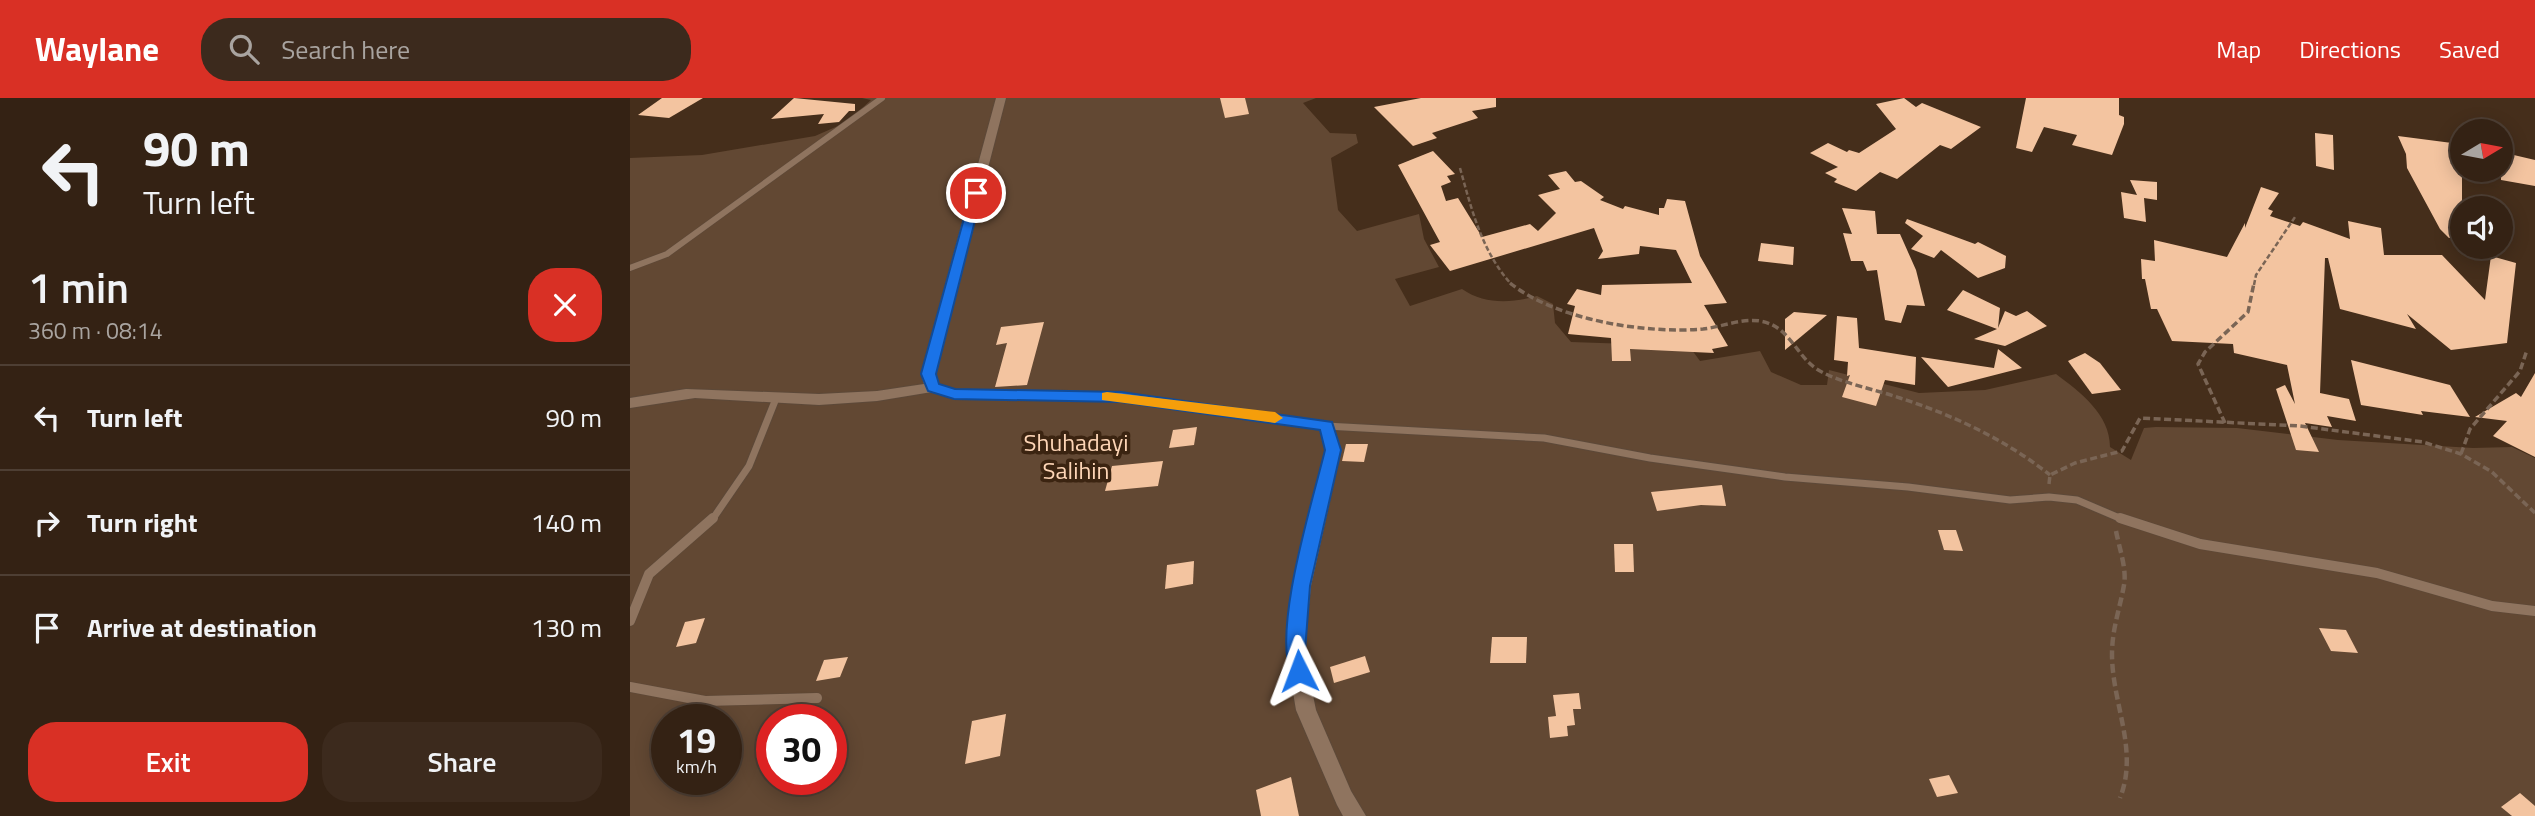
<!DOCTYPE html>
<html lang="en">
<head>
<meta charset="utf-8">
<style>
  :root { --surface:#342214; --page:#3c2a1d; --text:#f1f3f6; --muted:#a9a4a0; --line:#4e3f34; --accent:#d93025 }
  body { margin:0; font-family:"Titillium Web",sans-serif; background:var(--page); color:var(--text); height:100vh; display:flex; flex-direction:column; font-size:26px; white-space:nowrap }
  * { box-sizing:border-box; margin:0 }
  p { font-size:23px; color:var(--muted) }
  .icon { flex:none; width:38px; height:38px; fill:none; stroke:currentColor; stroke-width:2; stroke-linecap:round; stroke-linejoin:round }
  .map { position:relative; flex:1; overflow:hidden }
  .drawer { display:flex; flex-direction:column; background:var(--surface); width:630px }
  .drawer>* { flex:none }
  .banner { background:#342214; color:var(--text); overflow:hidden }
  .needle { width:46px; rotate:80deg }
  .fabs { position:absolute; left:1820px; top:21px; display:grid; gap:14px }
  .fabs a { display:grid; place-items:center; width:63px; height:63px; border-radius:50%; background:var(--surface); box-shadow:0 4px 18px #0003,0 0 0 2px var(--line); font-size:35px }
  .speed { position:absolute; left:21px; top:606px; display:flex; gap:14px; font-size:35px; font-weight:700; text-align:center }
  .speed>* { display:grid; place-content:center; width:91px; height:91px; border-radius:50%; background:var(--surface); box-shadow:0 4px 18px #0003,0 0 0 2px var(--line); line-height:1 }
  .speed small { font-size:18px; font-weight:400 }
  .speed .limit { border:10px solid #d22; background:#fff; color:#111 }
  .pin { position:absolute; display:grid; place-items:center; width:60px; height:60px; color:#fff; margin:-30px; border:4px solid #fff; border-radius:50%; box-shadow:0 2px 7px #0007 }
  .me { position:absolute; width:77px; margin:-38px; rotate:357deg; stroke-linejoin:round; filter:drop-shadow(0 0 5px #0008) }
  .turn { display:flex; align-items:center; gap:24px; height:147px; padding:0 28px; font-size:32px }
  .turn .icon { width:91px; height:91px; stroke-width:2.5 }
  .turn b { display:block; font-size:49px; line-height:60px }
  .round { display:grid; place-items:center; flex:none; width:74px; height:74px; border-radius:28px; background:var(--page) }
  .summary { display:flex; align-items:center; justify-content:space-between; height:119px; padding:0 28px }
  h1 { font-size:42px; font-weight:600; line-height:52px }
  .button { display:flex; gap:14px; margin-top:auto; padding:14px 28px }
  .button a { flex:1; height:80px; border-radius:28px; background:var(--accent); color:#fff; font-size:28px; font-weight:600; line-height:80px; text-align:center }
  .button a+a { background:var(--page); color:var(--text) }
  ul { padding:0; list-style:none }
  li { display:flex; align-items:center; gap:21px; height:105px; padding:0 28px; border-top:2px solid var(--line) }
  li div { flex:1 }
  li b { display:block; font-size:26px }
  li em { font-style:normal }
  header { display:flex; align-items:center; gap:42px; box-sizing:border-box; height:98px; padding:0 35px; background:var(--accent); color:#fff }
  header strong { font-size:33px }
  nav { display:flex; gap:38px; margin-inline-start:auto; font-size:24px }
  .search { width:490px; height:63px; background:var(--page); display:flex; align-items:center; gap:18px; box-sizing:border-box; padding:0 24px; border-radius:28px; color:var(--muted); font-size:26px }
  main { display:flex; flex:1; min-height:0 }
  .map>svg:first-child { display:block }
  .green { fill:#624833; fill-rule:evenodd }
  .building { fill:#f3c4a0 }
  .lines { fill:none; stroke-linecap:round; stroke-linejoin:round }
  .service-far2-casing { stroke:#5d4939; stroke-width:7 }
  .service-far1-casing { stroke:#5d4939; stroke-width:9 }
  .service-casing { stroke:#5d4939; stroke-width:11 }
  .minor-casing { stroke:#5d4939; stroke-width:2 }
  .path-far2 { stroke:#7a6555; stroke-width:2.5; stroke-dasharray:5 2.5; stroke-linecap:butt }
  .path-far1 { stroke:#7a6555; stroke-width:3.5; stroke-dasharray:7 3.5; stroke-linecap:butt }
  .path { stroke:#7a6555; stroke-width:4.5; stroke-dasharray:9 4.5; stroke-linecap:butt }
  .service-far2 { stroke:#8f745f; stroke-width:6 }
  .service-far1 { stroke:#8f745f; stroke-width:7 }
  .service { stroke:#8f745f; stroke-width:10 }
  .minor { fill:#8f745f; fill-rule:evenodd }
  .route { fill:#1a73e8; stroke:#114b97; stroke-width:2 }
  .slow { fill:#f59e0b }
  .labels { text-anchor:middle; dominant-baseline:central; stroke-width:7; stroke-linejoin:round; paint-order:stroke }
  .park-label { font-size:24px; fill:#fdd5b6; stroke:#3b2411 }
</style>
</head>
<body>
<header>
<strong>Waylane</strong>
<div class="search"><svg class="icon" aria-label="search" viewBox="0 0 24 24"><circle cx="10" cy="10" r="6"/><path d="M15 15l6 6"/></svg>Search here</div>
<nav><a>Map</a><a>Directions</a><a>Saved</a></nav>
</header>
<main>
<section class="drawer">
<div class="banner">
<div class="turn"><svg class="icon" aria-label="left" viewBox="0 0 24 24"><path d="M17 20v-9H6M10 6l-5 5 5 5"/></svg><div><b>90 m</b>Turn left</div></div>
</div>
<div class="summary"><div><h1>1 min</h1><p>360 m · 08:14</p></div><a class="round" style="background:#d93025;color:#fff"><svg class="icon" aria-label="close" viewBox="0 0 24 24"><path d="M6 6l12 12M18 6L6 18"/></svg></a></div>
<ul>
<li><svg class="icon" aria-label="left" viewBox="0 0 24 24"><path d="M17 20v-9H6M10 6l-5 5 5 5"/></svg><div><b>Turn left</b></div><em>90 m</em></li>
<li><svg class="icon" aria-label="right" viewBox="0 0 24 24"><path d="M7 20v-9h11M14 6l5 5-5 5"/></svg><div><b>Turn right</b></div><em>140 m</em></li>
<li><svg class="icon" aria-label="arrive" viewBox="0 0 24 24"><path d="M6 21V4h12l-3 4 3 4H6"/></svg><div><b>Arrive at destination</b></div><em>130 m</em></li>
</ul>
<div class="button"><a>Exit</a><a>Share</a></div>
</section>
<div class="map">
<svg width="1905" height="718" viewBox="0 0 1905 718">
  <rect width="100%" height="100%" fill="#452e1b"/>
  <path class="green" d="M232 0H686L673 5 700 35 726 36 728 45 701 60 708 112 727 133 789 116 794 141 809 169 765 181 780 208 832 191C855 207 882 205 907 198L923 206 925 225 941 244 1059 248 1070 263 1130 253 1141 274 1171 287H1197L1199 272 1289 295 1355 292 1426 276C1450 294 1480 316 1480 349L1501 362 1514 330 1526 329 1607 330 1708 342 1843 350 1882 349 1905 360V718H0V60L72 57 185 38 217 24 241 2ZM37 621H96V681H37ZM142 621H201V681H142Z"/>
  <g class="building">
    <path d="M32 0H73L39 20 8 17Z"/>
    <path d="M164 0 225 6V13H219L209 24 188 26 194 16 141 21Z"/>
    <path d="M590 0H615L619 16 595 20Z"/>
    <path d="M791 0H866V9L842 13 848 20 802 35 807 40 783 48 744 9Z"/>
    <path d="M1274 0 1286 9 1292 5 1351 29 1321 51 1310 47 1267 81 1250 74 1226 93 1204 84 1207 81 1195 75 1208 69 1180 55 1198 45 1217 54 1219 52 1229 55 1266 31 1246 6Z"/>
    <path d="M1396 0H1489V17L1494 19V26L1482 57 1442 47 1447 37 1414 29 1402 54 1386 50Z"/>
    <path d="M1685 35 1703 37 1704 72 1686 68Z"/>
    <path d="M1768 38 1822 45 1823 50 1832 51V139L1819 140 1810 131 1777 70 1776 56Z"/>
    <path d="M803 53 825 76 817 78 821 84 811 88 816 103 828 100 852 139 900 126 908 133 926 115 908 97 930 91 918 77 936 73 945 84 951 83 974 99 970 102 993 111 995 108 1029 117V110H1034L1037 101 1055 103 1070 158 1097 205 1074 207 1098 248 1082 251 1084 255 1000 251 1001 263H982L981 240 938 236 945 208 937 206 947 191 971 197 972 187 1062 185 1046 152 1010 148 1009 156 968 161 973 153 964 130 820 173 800 147 810 144 768 67Z"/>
    <path d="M1871 54 1905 62V88L1871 82Z"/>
    <path d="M1500 82 1527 84V102L1514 100 1516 124 1494 120 1491 94 1507 97Z"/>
    <path d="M1631 89 1649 95 1638 111 1643 113 1640 118 1670 128 1673 124 1720 141 1718 123 1751 130 1754 157H1812L1855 202 1861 158 1886 165 1877 245 1821 252 1777 216 1786 231 1710 211 1698 160H1695L1690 295 1719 301 1726 323 1697 318 1702 329 1675 325 1689 354 1666 352 1646 291 1655 287 1665 306 1657 267 1604 255 1603 246 1542 243 1527 211H1521L1515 181H1512L1511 161 1525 163 1524 142 1597 159 1615 125V130Z"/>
    <path d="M1212 110 1245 113 1247 136H1270L1286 172 1295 208 1277 207 1271 225 1255 222 1247 172 1237 173 1233 163H1221L1213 135 1222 136Z"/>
    <path d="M1277 121 1345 146 1348 144 1376 158 1375 170 1348 180 1311 152 1304 160 1281 151 1293 138 1275 125Z"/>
    <path d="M1131 145 1164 149 1163 167 1128 163Z"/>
    <path d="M1333 192 1370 210 1368 230 1375 213 1386 218 1397 213 1417 228 1375 248 1344 241 1367 231 1317 212Z"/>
    <path d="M1164 214 1197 217 1155 252V221Z"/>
    <path d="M1207 218 1227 220 1229 250 1286 259 1285 287 1255 282 1246 308 1212 299 1220 277 1217 278 1218 264 1204 262Z"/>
    <path d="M414 224 397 287 365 289 377 245 366 247 371 229Z"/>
    <path d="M1368 251 1392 270 1318 289 1291 259 1364 270Z"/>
    <path d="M1455 255 1470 265 1491 292 1462 296 1438 263Z"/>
    <path d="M1721 262 1820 287 1840 319 1791 313 1793 317 1731 307Z"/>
    <path d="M1905 275V359L1863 338 1877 323 1845 319 1886 295 1891 299Z"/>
    <path d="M567 329 564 347 539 350 543 332Z"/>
    <path d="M716 346H738L734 364 712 363Z"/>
    <path d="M533 363 528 388 475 393 482 368Z"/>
    <path d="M1092 387 1096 408 1071 407 1027 413 1021 394Z"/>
    <path d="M1308 432H1326L1333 453 1314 452Z"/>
    <path d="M984 446H1003L1004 474H985Z"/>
    <path d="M564 463 563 486 535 491 537 467Z"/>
    <path d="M75 520 66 545 46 549 55 524Z"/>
    <path d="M1689 530 1716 532 1728 555 1701 553Z"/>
    <path d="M862 539H897L896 565H860Z"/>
    <path d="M735 558 740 574 704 585 700 569Z"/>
    <path d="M218 559 210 579 186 583 194 562Z"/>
    <path d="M949 595 951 611H943L945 627 937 628 938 638 920 640 918 619 926 618 923 597Z"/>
    <path d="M376 616 370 658 335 666 342 623Z"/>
    <path d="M1319 677 1328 695 1307 699 1299 681Z"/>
    <path d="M661 679 669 718H631L626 692Z"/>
    <path d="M1890 695 1905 708V718H1882L1871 709Z"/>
  </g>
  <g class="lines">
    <defs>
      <path id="service-far2" d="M0 170 37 156 252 0"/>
      <g id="service-far1">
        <path d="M696 328 914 340 1020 360 1155 379 1278 389 1380 402 1419 399 1447 402 1494 422"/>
        <path d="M82 422 119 368 145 303"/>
      </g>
      <g id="service">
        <path d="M1490 420 1570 446 1747 475 1862 508 1905 513"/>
        <path d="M0 523 19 476 83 420"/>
        <path d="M0 589 75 603 187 600"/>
      </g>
      <path id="minor" d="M366 0H376L305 276 309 286 325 291 491 294 701 324 711 353 681 488 674 553 686 612 721 693 736 718H713L707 707 666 612 656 553 663 488 695 353 690 332 491 304 324 301 302 294 247 303 189 307 65 300 0 310V300L56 291 189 296 247 293 294 286 291 276Z"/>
    </defs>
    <use href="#service-far2" class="service-far2-casing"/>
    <use href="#service-far1" class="service-far1-casing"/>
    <use href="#service" class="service-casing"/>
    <use href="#minor" class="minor-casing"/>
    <g class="path-far2">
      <path d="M830 70C842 113 852 154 882 187"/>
      <path d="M1624 187 1626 177 1665 119"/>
    </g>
    <g class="path-far1">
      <path d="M880 185C926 222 1015 236 1073 231 1092 229 1111 220 1130 223 1161 228 1166 260 1190 273 1214 286 1244 291 1270 300 1323 317 1376 342 1420 377"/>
      <path d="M1595 325 1568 266 1575 254 1618 214 1624 185"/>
      <path d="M1831 356 1840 331 1890 273 1897 252"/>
      <path d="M1419 386 1420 377 1445 365 1492 353 1510 320 1670 328 1793 344 1831 356 1862 374 1905 415"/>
    </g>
    <path class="path" d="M1486 433C1489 449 1497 471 1494 487 1490 510 1482 531 1482 556 1482 606 1509 652 1490 700"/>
    <use href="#service-far2" class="service-far2"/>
    <use href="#service-far1" class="service-far1"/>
    <use href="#service" class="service"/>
    <use href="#minor" class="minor"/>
  </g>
  <path class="route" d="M346 92 352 95 306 276 309 286 325 291 491 294 702 324 711 352 680 488 675 553 678 573 676 578H662C641 534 683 402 695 352L690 332 491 304 324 301 298 293 291 276 341 95Z"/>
  <path class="slow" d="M477 294 645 314 653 320 645 325 472 302V295Z"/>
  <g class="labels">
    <g class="park-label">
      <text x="446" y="344">Shuhadayi<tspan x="446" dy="28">Salihin</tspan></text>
    </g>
  </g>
</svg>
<div class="fabs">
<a><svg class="needle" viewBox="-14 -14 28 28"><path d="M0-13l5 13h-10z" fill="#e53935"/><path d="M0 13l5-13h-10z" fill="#a9a4a0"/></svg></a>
<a><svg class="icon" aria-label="sound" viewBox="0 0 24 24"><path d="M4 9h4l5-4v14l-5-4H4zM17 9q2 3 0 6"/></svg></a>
</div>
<div class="speed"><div>19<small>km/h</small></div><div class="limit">30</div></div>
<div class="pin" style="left:346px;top:95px;background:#d93025"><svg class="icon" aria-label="arrive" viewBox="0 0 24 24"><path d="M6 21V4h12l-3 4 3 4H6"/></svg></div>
<svg class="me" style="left:669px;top:573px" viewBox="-20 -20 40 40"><path d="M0-17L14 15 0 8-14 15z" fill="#1a73e8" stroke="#fff" stroke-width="4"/></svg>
</div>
</main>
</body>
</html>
